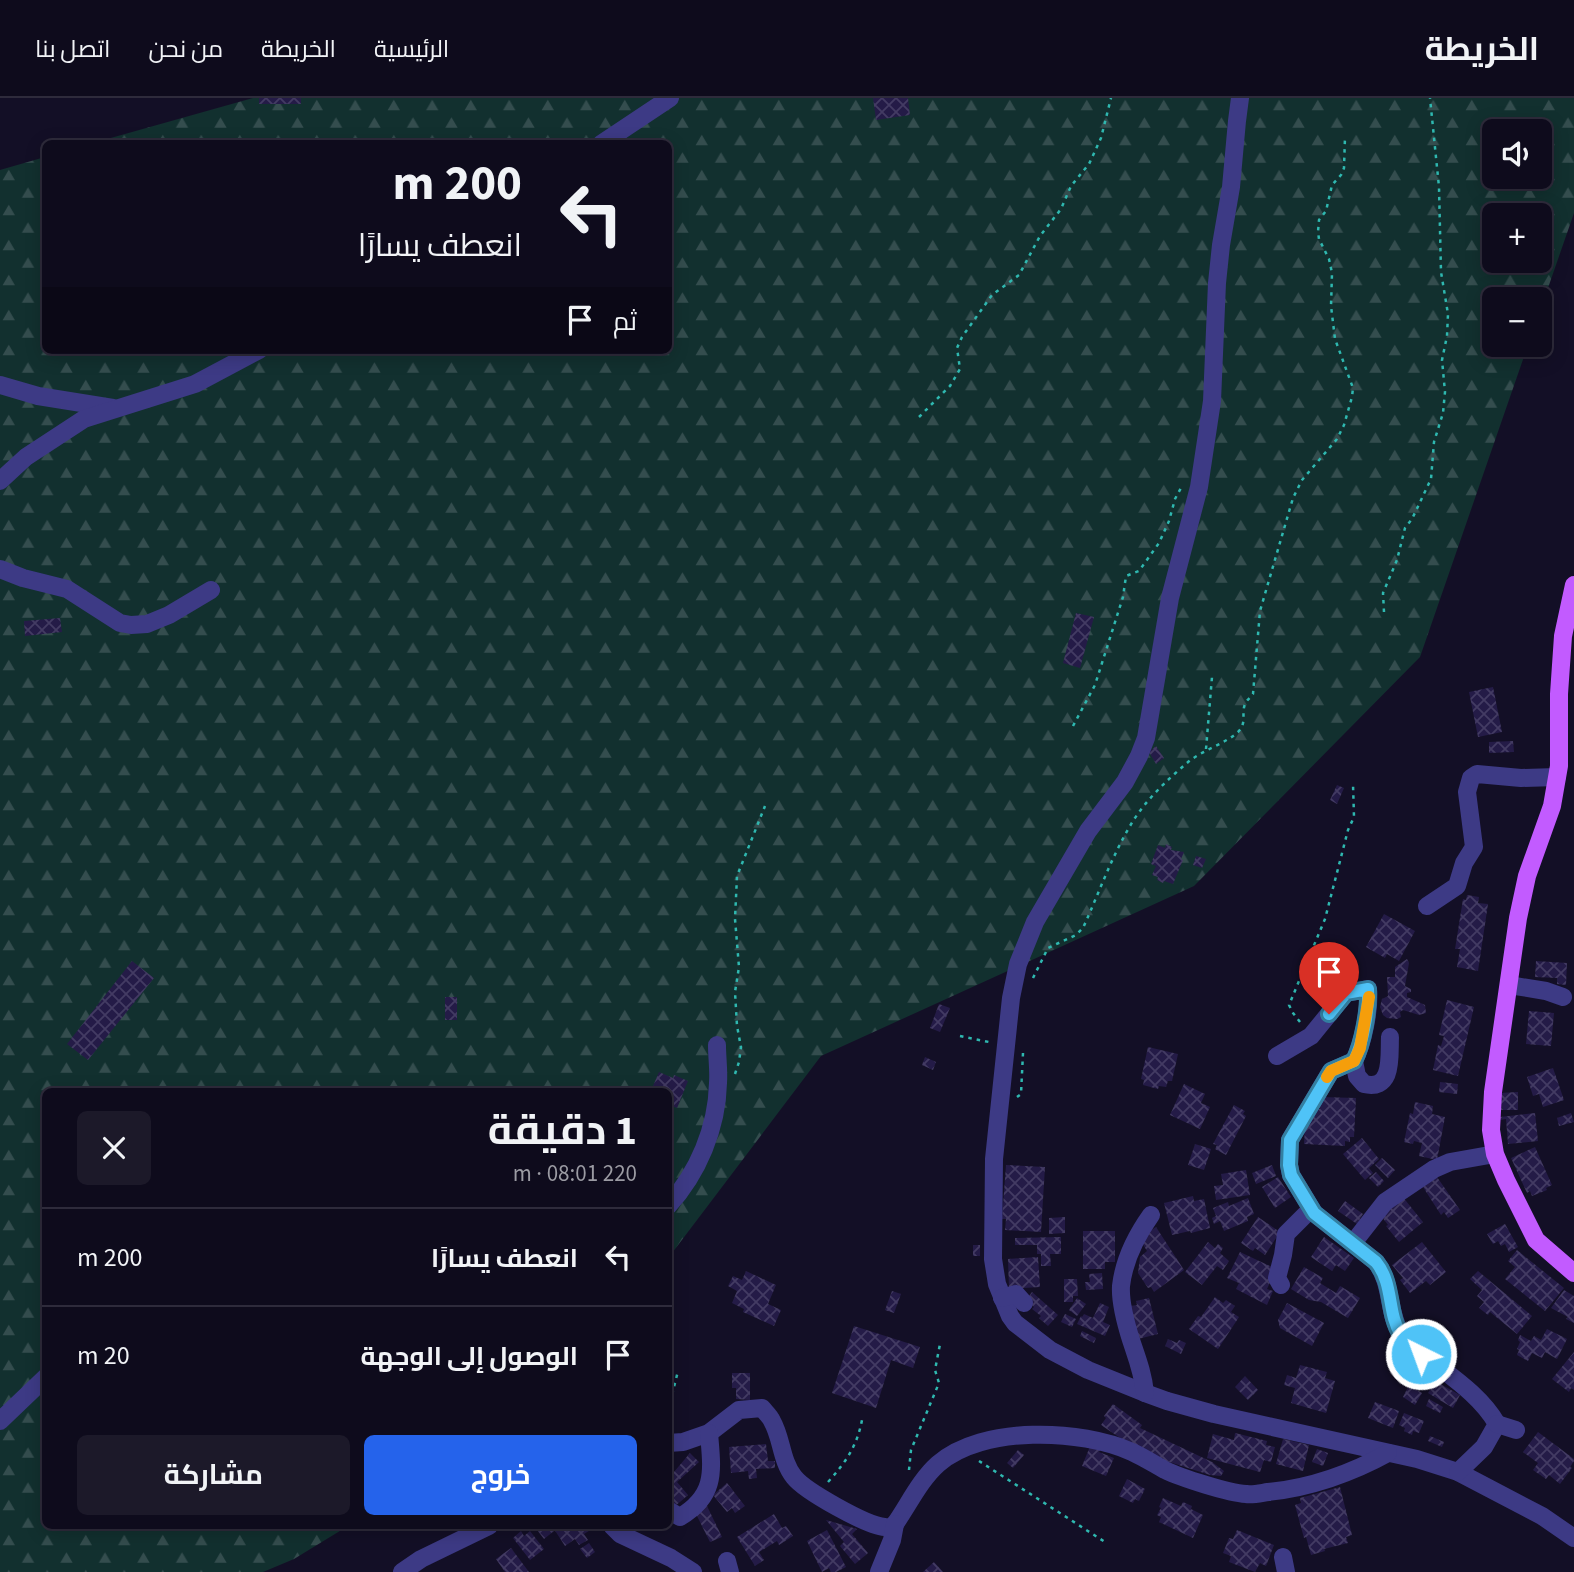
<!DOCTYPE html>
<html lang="ar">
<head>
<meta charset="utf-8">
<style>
  :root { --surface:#0e0b1c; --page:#1c1929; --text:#f1f3f6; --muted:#9b9ba3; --line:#2e2b3b; --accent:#2563eb }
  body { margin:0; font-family:"Source Sans 3",Cairo,sans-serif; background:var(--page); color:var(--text); direction:rtl; height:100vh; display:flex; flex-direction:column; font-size:26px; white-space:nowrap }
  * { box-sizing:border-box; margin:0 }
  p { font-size:23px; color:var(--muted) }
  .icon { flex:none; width:38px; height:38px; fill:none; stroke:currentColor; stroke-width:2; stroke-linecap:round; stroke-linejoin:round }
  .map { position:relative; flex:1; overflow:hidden; direction:ltr }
  .details { position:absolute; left:42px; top:990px; width:630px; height:441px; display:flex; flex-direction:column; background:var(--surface); border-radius:10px; box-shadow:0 4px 18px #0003,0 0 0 2px var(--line); direction:rtl }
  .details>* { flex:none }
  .guide { position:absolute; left:42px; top:42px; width:630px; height:214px; border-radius:10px; box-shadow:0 4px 18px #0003,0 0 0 2px var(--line); direction:rtl; background:#0e0b1c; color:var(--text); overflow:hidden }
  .tools { position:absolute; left:1482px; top:21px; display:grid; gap:14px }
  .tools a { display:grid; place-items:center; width:70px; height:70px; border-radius:10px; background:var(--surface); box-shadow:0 4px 18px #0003,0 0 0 2px var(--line); font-size:35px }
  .pin { position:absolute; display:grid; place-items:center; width:60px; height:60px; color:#fff; margin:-72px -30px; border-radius:50% 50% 50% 0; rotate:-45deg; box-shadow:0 0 7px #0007 }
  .pin .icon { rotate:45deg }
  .me { position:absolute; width:77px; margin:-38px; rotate:318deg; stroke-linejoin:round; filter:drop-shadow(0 0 5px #0008) }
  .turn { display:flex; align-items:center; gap:24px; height:147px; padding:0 35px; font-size:32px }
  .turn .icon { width:91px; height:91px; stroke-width:2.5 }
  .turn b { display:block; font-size:49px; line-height:60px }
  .then { display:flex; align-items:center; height:66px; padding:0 35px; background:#0003; gap:14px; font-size:26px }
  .round { display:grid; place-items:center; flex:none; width:74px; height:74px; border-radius:10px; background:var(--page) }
  .head { display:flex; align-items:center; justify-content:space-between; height:119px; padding:0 35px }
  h1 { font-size:42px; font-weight:700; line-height:52px }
  .action { display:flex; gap:14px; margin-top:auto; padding:14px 35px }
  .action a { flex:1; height:80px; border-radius:10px; background:var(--accent); color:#fff; font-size:28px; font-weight:700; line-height:80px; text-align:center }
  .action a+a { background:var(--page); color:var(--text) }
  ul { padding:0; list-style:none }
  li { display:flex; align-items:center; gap:21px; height:98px; padding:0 35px; border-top:2px solid var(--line) }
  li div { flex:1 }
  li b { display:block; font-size:26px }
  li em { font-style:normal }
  header { display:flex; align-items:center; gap:42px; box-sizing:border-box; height:98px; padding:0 35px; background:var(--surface); border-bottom:2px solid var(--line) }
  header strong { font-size:33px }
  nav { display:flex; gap:38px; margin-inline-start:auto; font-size:24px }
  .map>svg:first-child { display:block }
  .forest { fill:url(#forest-firs); fill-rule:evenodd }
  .building { fill:url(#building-cross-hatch) }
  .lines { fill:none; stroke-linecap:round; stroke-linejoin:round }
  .path { stroke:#2fb8b0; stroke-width:2.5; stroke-dasharray:3.5 5; stroke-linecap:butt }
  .minor { stroke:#3d3a85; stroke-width:18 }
  .major { stroke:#c25bff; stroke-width:18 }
  .route-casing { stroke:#337fa1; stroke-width:18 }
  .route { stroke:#4fc3f7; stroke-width:12 }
  .slow { stroke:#f59e0b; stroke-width:12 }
</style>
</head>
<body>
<header>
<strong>الخريطة</strong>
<nav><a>الرئيسية</a><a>الخريطة</a><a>من نحن</a><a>اتصل بنا</a></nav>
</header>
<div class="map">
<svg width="1574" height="1474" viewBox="0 0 1574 1474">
  <defs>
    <pattern id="forest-firs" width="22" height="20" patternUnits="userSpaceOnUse" patternTransform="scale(1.75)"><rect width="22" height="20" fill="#12302f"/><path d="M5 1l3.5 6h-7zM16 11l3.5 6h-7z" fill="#344d4e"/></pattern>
    <pattern id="building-cross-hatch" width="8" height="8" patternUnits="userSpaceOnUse" patternTransform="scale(1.75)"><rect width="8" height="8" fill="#241b47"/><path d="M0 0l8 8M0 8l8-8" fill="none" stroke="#433b63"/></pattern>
  </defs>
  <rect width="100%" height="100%" fill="#130f26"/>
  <path class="forest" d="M253 0H1574V115L1540 213V201H1494V247H1528L1420 559 1194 788 821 958 669 1159 668 994H46V1428H348L294 1461 263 1474H0V72L45 59 46 252H668V46L93 45ZM1494 33H1540V79H1494ZM1494 117H1540V163H1494Z"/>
  <g class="building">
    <rect x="259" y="0" width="42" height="6"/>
    <path d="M873 0H908L910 17 876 22Z"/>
    <path d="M1076 515 1094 519 1080 570 1063 565Z"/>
    <path d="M60 520 62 534 25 538 24 523Z"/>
    <path d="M1493 589 1502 634 1478 639 1469 594Z"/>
    <path d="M1513 643 1514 654 1489 655V644Z"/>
    <path d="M1156 648 1164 660 1156 666 1149 654Z"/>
    <path d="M1337 687 1344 690 1337 706 1330 702Z"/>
    <path d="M1166 746 1172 749 1171 752 1184 754 1181 761 1183 762 1173 786 1164 783 1163 785 1157 782 1158 779 1152 777 1156 768 1151 766 1158 747 1165 750Z"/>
    <path d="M1196 758 1206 761 1202 770 1193 767Z"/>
    <path d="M1467 797 1479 799 1478 805 1488 806 1478 873 1457 869 1460 851H1455L1463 801 1466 802Z"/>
    <path d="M1384 816 1415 833 1399 863 1387 856 1385 860 1366 849Z"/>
    <path d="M1407 861 1409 865 1405 888 1411 891V894L1407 895V899L1425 907 1426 915 1419 917 1403 912 1400 914 1401 919 1397 921 1387 920 1383 917 1380 909 1382 901 1388 898 1387 879H1395V869Z"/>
    <path d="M132 863 154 880 88 962 67 946Z"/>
    <path d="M1536 863 1567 865 1566 887 1557 886V880L1535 879Z"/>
    <rect x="445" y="899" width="12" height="23"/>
    <path d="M1447 902 1474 909 1458 978 1433 972 1438 947 1441 948 1444 938 1439 937Z"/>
    <path d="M939 906 950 910 940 934 930 930Z"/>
    <path d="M1529 913 1554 915 1551 948 1526 946Z"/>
    <path d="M1148 949 1178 956 1172 983H1168L1166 989 1159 988 1158 991 1143 987 1144 982 1141 981Z"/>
    <path d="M925 959 936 964 933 972 922 967Z"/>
    <path d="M1553 970 1564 1002 1543 1009 1539 996 1533 998 1527 979Z"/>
    <path d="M659 974 673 980 674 977 688 983 677 1010 670 1007 672 1004 668 1002V994H655L657 989 653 988Z"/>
    <path d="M1440 984 1458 986 1457 996 1439 994Z"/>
    <path d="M1184 986 1205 996 1201 1005 1210 1009 1200 1031 1170 1017Z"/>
    <path d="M1518 994V1012H1499V995Z"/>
    <path d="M1321 999 1356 1000 1354 1039H1350V1044L1345 1043V1048L1304 1046 1305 1027 1308 1021H1313V1011H1320Z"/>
    <path d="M1415 1004 1433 1008 1432 1016 1445 1019 1437 1062 1419 1058 1422 1045 1414 1043 1413 1046 1404 1044 1410 1015 1413 1016Z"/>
    <path d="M1234 1007 1245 1013 1243 1016 1246 1018 1226 1057 1215 1051 1217 1047 1213 1046Z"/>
    <path d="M1535 1015 1538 1043 1508 1046 1506 1021 1500 1022V1019Z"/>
    <path d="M1571 1015 1574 1024 1559 1028 1557 1020Z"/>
    <path d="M1362 1040 1379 1061 1369 1070 1373 1075 1365 1082 1343 1056Z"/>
    <path d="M1195 1046 1211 1051 1204 1072 1188 1067Z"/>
    <path d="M1535 1049 1552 1087 1546 1090 1547 1092 1532 1098 1530 1093 1527 1095 1511 1060Z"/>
    <path d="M1382 1060 1395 1072 1388 1080 1375 1067Z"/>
    <path d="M1006 1067 1045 1069 1041 1134 1005 1132 1006 1121H1002Z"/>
    <path d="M1272 1067 1276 1078 1256 1086 1252 1075Z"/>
    <path d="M1246 1072 1250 1097 1216 1102 1214 1088 1223 1087 1221 1076Z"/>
    <path d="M1376 1074 1384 1083 1378 1089 1369 1080Z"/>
    <path d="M1278 1079 1291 1099 1275 1110 1262 1089Z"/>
    <path d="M1437 1079 1460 1112 1448 1120 1444 1114 1441 1117 1423 1089Z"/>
    <path d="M1193 1098 1194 1103 1204 1101 1210 1130 1191 1135 1190 1133 1172 1137 1164 1105Z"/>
    <path d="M1402 1098 1423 1124 1399 1144 1386 1128 1388 1127 1382 1119Z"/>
    <path d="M1248 1100 1254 1116 1247 1119 1248 1123 1224 1133 1220 1123 1214 1126 1212 1120 1216 1118 1213 1110 1228 1104 1229 1108Z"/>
    <path d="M1345 1103 1363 1116 1357 1126 1338 1113Z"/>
    <path d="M1065 1119V1135L1049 1136V1120Z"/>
    <path d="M1258 1119 1280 1134 1265 1157 1255 1150 1253 1153 1241 1145Z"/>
    <path d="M1505 1126 1518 1149 1509 1154 1505 1146 1501 1148 1498 1143 1493 1146 1487 1136Z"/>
    <path d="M1156 1129 1184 1172 1154 1194 1151 1189 1148 1190 1138 1175 1140 1159 1147 1153 1139 1140Z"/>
    <path d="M1083 1133H1115V1164H1105V1171H1083Z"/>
    <path d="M1061 1139V1156H1050L1051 1168H1041V1156H1037V1147H1015V1140Z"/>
    <path d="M1324 1139 1354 1160 1345 1173 1336 1167 1332 1173 1311 1159Z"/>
    <path d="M1208 1144 1215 1150 1218 1146 1223 1150 1220 1155 1229 1163 1223 1172 1217 1168 1202 1187 1185 1174Z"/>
    <path d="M1422 1144 1446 1174 1430 1187 1426 1183 1410 1195 1400 1182 1403 1180 1392 1167Z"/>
    <rect x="973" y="1147" width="7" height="11"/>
    <path d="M1517 1152 1564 1190 1545 1213 1505 1181 1515 1169 1508 1163Z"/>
    <path d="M1240 1154 1276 1171 1267 1191 1273 1193 1267 1207 1236 1191 1239 1185 1227 1180Z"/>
    <path d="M1038 1159 1040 1189 1009 1191 1008 1161Z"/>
    <path d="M1304 1169 1323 1180 1320 1185 1336 1195 1340 1188 1360 1200 1348 1220 1321 1204 1309 1202 1291 1191Z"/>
    <path d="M746 1173 776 1187 768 1206 781 1212 774 1228 743 1214 744 1211 732 1205 737 1193 728 1188 733 1178 742 1182Z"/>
    <path d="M1478 1173 1532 1218 1517 1236 1490 1214 1488 1217 1479 1210 1484 1204 1477 1198 1482 1192 1470 1181Z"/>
    <path d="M1102 1175 1103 1191 1086 1192 1085 1184H1090L1089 1176Z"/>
    <path d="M1064 1181H1077L1078 1198H1073V1204H1064Z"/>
    <path d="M1564 1192 1574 1198V1225L1566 1221 1568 1219 1551 1210Z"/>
    <path d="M892 1193 901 1196 894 1215 885 1212Z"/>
    <path d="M1032 1194 1058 1217 1048 1228 1039 1220 1041 1218 1032 1211 1034 1209 1026 1202Z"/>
    <path d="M1215 1199 1223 1205 1226 1202 1235 1208 1231 1214 1239 1219 1218 1251 1189 1231 1198 1218 1201 1219Z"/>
    <path d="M1077 1200 1086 1206 1077 1218 1069 1212Z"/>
    <path d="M1149 1200 1158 1236 1138 1241 1130 1208 1137 1207 1136 1203Z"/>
    <path d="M1100 1205 1109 1209 1103 1224 1110 1227 1105 1238 1077 1226 1081 1218 1082 1219 1084 1216 1093 1220Z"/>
    <path d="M1287 1205 1324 1225 1312 1248 1280 1230 1278 1222Z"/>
    <path d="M1065 1216 1076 1221 1072 1229 1061 1224Z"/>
    <path d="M854 1228 920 1249 913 1270 891 1262 876 1310 832 1295Z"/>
    <path d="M1547 1231 1567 1241 1557 1261 1545 1254 1542 1260 1532 1255 1528 1263 1517 1257 1519 1252 1517 1251 1520 1244 1518 1242 1520 1237 1531 1243 1534 1238 1541 1242Z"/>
    <path d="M1082 1233 1096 1240 1094 1245 1080 1238Z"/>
    <path d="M1168 1241 1177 1245 1179 1242 1186 1245 1181 1256 1165 1248Z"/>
    <path d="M1574 1254V1292L1571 1290 1569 1294 1552 1281Z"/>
    <path d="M1300 1267 1327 1274 1325 1280 1335 1283 1326 1315 1291 1305 1295 1290 1284 1287 1287 1277 1296 1280Z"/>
    <path d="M732 1275H750V1302L736 1301V1290H732Z"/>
    <path d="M1419 1276 1429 1286 1424 1292 1413 1281Z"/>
    <path d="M1245 1278 1258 1292 1248 1302 1235 1289Z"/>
    <path d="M1435 1283 1460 1297 1453 1310 1428 1295Z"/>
    <path d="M1409 1287 1422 1295 1415 1307 1403 1299Z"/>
    <path d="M1429 1301 1443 1309 1440 1315 1426 1308Z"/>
    <path d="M1375 1304 1399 1313 1393 1330 1368 1320Z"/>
    <path d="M1113 1306 1142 1327 1140 1330 1212 1364 1224 1373 1221 1378 1210 1377 1147 1357 1135 1350 1101 1327 1106 1320 1104 1318Z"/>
    <path d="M1404 1315 1424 1323 1419 1335 1413 1333 1412 1337 1404 1333 1405 1330 1399 1327Z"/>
    <path d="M1538 1334 1574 1361V1363L1570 1369 1572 1370 1560 1386 1549 1377 1546 1381 1533 1372 1538 1365 1523 1354Z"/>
    <path d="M1235 1335 1267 1343 1266 1347 1275 1349 1271 1364 1264 1362 1260 1374 1207 1360 1213 1336 1234 1342Z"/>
    <path d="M1430 1338 1444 1344 1442 1349 1428 1343Z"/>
    <path d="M1283 1341 1309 1347 1303 1373 1276 1366Z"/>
    <path d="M766 1346 768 1363H775V1370L756 1371 757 1380 749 1381 748 1373 731 1375 729 1349Z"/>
    <path d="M1091 1346 1101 1350 1099 1354 1114 1360 1106 1378 1082 1368Z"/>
    <path d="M1317 1351 1328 1355 1323 1368 1312 1364Z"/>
    <path d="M1018 1352 1024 1357 1013 1370 1007 1365Z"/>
    <path d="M690 1355 699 1364 677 1384 688 1397 673 1410 668 1405V1381Z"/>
    <path d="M1127 1381 1145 1391 1139 1403 1135 1401 1133 1405 1119 1398Z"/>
    <path d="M727 1385 745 1408 735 1415 732 1410 727 1414 713 1397Z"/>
    <path d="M1340 1389 1352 1437 1346 1439 1348 1445 1324 1451 1325 1453 1311 1457 1306 1439 1304 1440 1295 1407 1301 1405 1300 1400Z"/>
    <path d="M1163 1400 1181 1408 1183 1404 1192 1408 1191 1411 1203 1417 1193 1440 1159 1424 1161 1419 1157 1417 1161 1410 1159 1409Z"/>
    <path d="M707 1408 722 1439 710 1444 695 1414Z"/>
    <path d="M774 1416 782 1430 786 1428 793 1438 779 1447 777 1443 759 1454 764 1462 755 1468 737 1439Z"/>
    <path d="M826 1422 857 1431 852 1436 868 1455 855 1466 840 1448 844 1444Z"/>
    <path d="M534 1428H551L554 1433 544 1441Z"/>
    <path d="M552 1428H590L592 1431 584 1436 588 1442 579 1447 575 1441 565 1448Z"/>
    <path d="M827 1432 846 1469 836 1474H831L829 1470 822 1474 807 1443Z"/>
    <path d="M1237 1432 1274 1447 1266 1468 1260 1465 1255 1474 1229 1464 1231 1458 1223 1455 1229 1440 1233 1441Z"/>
    <path d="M521 1433 524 1438 530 1433 544 1451 530 1462 513 1440Z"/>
    <path d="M589 1445 595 1454 587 1460 580 1451Z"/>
    <path d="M511 1450 529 1474H505L496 1461Z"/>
    <path d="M934 1464 943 1474H923Z"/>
  </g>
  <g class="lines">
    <g class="path">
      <path d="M919 319 950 288 960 271 957 250 962 239 992 197 1019 177 1040 138 1061 111 1071 88 1089 66 1101 40 1111 0"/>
      <path d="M1384 514 1383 495 1397 462 1405 430 1412 421 1431 381 1434 344 1443 315 1445 294 1442 262 1447 238 1448 216 1441 174 1439 89 1430 0"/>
      <path d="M1073 628 1095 587 1123 499 1126 478 1139 473 1159 445 1169 423 1175 401 1182 388"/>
      <path d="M1206 651 1212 579"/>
      <path d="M1033 880 1048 850 1076 837 1083 830C1099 795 1112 757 1133 723 1147 701 1167 682 1187 665 1202 652 1225 646 1238 634 1248 624 1240 615 1246 604 1248 601 1251 599 1253 596L1260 513 1293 400 1302 382 1337 341 1344 327 1352 299 1353 290 1335 241 1331 208 1332 175 1329 161 1319 141 1318 134 1319 122 1326 113 1332 87 1341 77 1344 70 1345 39"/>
      <path d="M1300 924 1293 915 1289 907 1325 821 1348 732 1354 719 1353 686"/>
      <path d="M960 938 989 944"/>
      <path d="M735 976 739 964 741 949 737 928 735 894 739 869 735 821 737 778 765 708"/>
      <path d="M1017 999 1021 996 1023 955"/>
      <path d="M668 1313 678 1273"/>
      <path d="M979 1363 1105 1444"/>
      <path d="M909 1372 911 1352 939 1285 935 1272 940 1246"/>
      <path d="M828 1384C846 1364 857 1348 862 1322"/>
    </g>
    <g class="minor">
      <path d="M1240 0 1237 23 1231 89 1221 147 1217 185 1212 303 1199 389 1170 500 1146 640 1139 658 1125 684 1088 733 1035 824 1018 866 1011 900 994 1061 993 1161 997 1186 1010 1218 1015 1225 1050 1252 1088 1272 1145 1295 1167 1303 1214 1316 1417 1361 1458 1374 1542 1418 1574 1440"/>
      <path d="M601 46 670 0"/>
      <path d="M0 287 38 298 113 310"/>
      <path d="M0 383 26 359 84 321 195 286 259 252"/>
      <path d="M0 471 23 480 67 491 120 525 131 527 147 526 169 517 211 492"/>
      <path d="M1427 808 1457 788 1464 765 1474 749 1467 694 1471 680 1477 676 1521 680 1557 679"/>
      <path d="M1509 887 1546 893 1563 899"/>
      <path d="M1277 958 1311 938 1346 895 1368 891C1370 911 1363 945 1354 963L1331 973 1290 1042 1289 1067 1291 1077 1314 1115 1376 1164C1393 1186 1387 1214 1401 1236 1409 1248 1423 1257 1434 1265 1456 1282 1482 1300 1497 1326L1484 1349 1458 1374"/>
      <path d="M1354 963 1357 978 1364 986C1394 993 1389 958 1390 939"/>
      <path d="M668 1108C698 1075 717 1030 718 985 719 973 717 960 717 947"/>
      <path d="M1353 1145 1385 1104 1434 1071 1450 1064 1495 1056"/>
      <path d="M1281 1187 1277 1180 1283 1157 1286 1136 1311 1111"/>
      <path d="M1002 1200 1016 1196 1024 1205"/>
      <path d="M1145 1295C1143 1275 1137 1260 1131 1242 1126 1226 1120 1204 1121 1188 1124 1162 1136 1138 1151 1117"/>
      <path d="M0 1323 46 1279"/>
      <path d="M1497 1326 1516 1332"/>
      <path d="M668 1345 683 1344 709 1335 739 1312 762 1310C765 1314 770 1318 772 1323 782 1340 781 1363 794 1379 805 1393 867 1428 885 1429 890 1430 890 1429 895 1426 909 1406 920 1382 938 1366 983 1327 1081 1331 1132 1354 1143 1359 1154 1366 1165 1372 1181 1380 1229 1395 1246 1396 1253 1397 1261 1395 1268 1394 1309 1390 1352 1375 1388 1355"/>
      <path d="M668 1412 680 1419C717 1397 712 1372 709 1335"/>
      <path d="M612 1428 620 1436 671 1460 693 1474"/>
      <path d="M1283 1459 1286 1474"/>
      <path d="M727 1463 730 1474"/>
      <path d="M402 1474 421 1461 489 1428"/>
      <path d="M879 1474 892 1442 895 1426"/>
    </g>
    <path class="major" d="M1574 487 1563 538 1559 596V668L1552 708 1527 778 1518 820 1493 994 1491 1032 1495 1056 1506 1082 1536 1142 1574 1175"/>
  </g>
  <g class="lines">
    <defs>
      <path id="route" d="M1329 916 1346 895 1368 891C1369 911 1363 945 1354 963L1331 973 1290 1042 1289 1067 1291 1077 1314 1115 1376 1164C1394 1186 1387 1215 1401 1237 1406 1244 1415 1250 1421 1256"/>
    </defs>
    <use href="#route" class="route-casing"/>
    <use href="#route" class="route"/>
    <path class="slow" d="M1327 979 1331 973 1354 963 1360 950 1369 899"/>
  </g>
</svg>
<div class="tools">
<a><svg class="icon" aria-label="sound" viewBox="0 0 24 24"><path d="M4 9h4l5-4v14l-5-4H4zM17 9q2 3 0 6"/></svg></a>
<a>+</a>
<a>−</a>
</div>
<div class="pin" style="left:1329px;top:916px;background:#d93025"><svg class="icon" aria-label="arrive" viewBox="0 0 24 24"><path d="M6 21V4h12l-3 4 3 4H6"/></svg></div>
<svg class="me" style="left:1421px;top:1256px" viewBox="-20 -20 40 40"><circle r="17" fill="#4fc3f7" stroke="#fff" stroke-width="3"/><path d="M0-11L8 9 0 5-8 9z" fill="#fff"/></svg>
<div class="guide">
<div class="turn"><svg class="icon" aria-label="left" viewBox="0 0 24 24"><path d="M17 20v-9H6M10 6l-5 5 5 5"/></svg><div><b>200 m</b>انعطف يسارًا</div></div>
<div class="then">ثم<svg class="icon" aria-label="arrive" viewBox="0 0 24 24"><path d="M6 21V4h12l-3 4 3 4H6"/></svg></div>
</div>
<section class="details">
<div class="head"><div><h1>1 دقيقة</h1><p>220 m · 08:01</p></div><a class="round"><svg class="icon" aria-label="close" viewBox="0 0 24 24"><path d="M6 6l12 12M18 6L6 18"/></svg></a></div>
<ul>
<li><svg class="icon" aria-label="left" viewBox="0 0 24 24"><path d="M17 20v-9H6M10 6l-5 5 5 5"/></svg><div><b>انعطف يسارًا</b></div><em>200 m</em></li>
<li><svg class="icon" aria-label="arrive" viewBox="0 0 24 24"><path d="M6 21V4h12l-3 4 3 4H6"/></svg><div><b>الوصول إلى الوجهة</b></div><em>20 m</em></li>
</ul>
<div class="action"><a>خروج</a><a>مشاركة</a></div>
</section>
</div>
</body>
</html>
